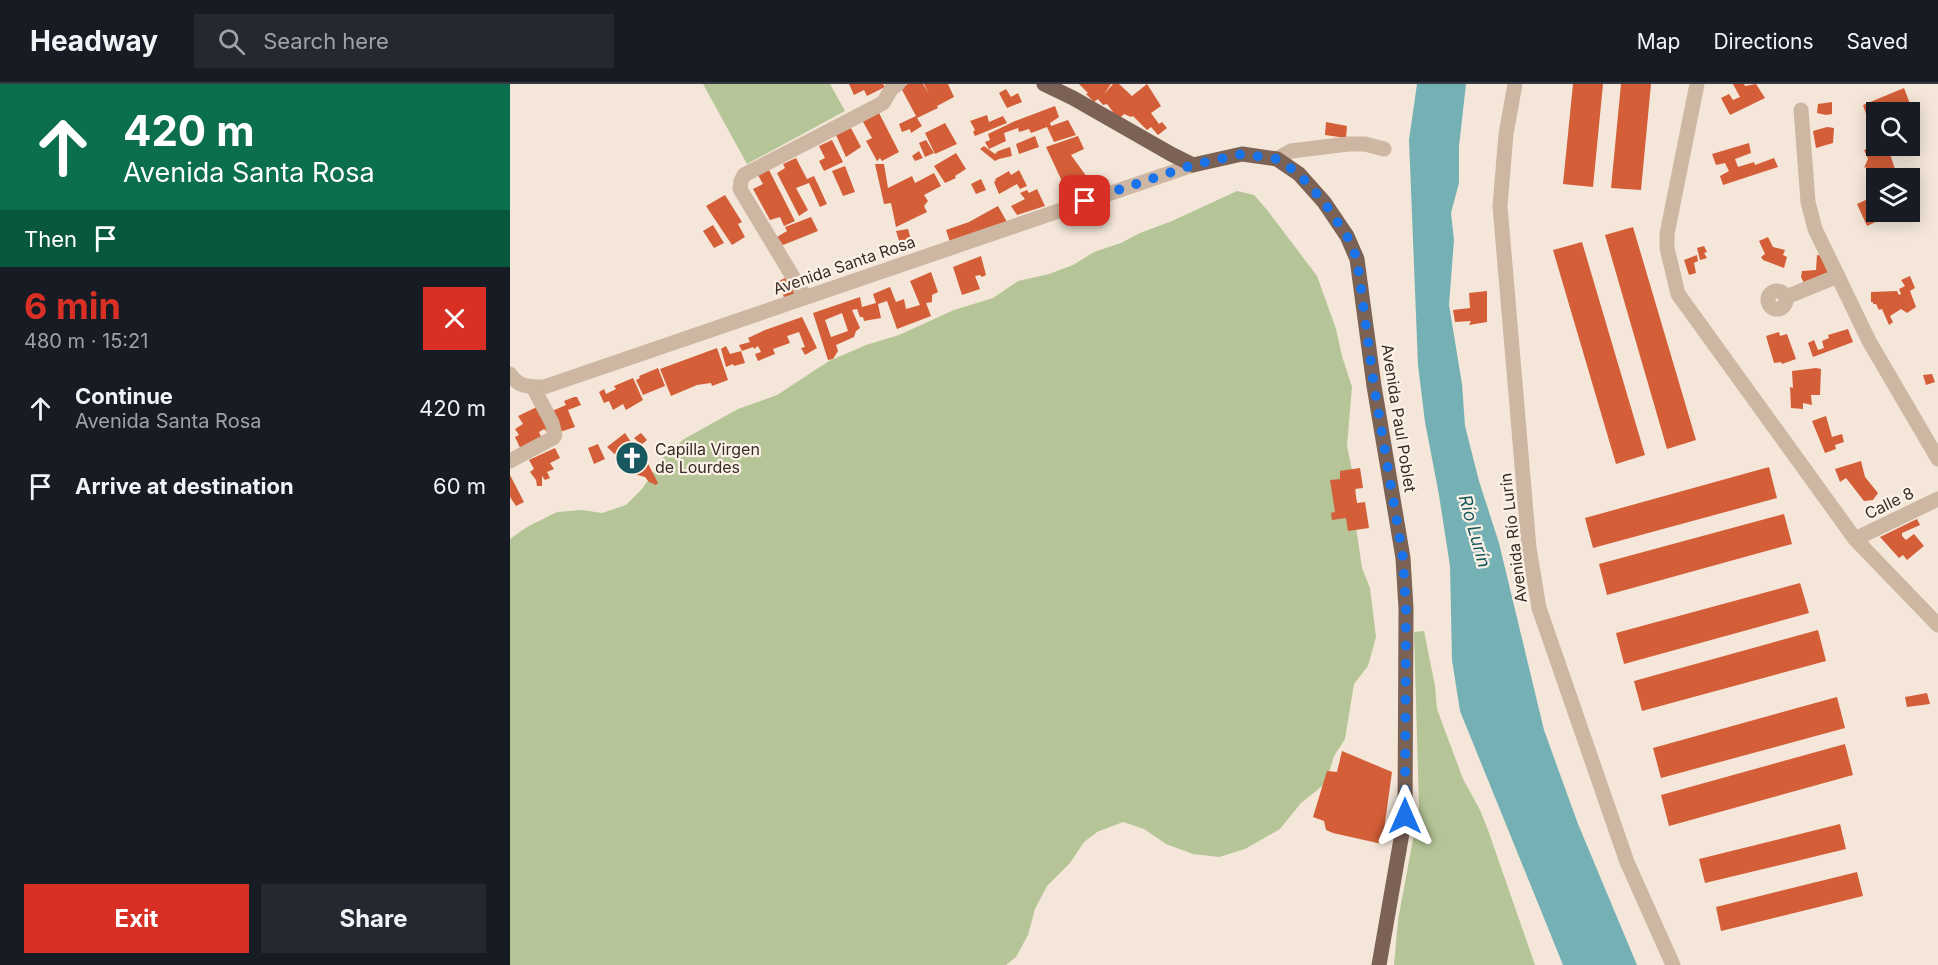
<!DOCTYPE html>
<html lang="en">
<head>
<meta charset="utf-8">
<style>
  :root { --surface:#171b24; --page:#242831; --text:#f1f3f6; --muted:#9ea1a6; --line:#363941; --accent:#d93025 }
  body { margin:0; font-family:Inter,sans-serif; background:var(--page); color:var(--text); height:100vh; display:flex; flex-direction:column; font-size:22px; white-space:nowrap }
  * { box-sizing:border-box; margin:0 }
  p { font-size:20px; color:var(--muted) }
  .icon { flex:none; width:33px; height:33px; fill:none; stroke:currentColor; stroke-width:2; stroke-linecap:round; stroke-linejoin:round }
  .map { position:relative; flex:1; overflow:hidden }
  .panel { display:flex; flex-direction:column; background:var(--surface); width:510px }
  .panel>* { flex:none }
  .guide { background:#0b6e4f; color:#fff; overflow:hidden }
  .buttons { position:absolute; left:1356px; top:18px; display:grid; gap:12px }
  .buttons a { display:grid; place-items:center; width:54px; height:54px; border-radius:0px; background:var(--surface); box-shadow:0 3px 15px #0003; font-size:30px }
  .pin { position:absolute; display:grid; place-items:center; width:51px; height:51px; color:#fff; margin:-26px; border-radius:12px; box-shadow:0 3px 9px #0006 }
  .me { position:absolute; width:66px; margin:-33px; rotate:0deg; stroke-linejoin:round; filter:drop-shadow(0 0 4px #0008) }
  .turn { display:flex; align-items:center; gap:21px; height:126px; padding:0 24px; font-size:27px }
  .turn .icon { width:78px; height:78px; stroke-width:2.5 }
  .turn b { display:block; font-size:42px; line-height:51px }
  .then { display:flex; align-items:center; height:57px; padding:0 24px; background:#0003; gap:12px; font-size:22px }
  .round { display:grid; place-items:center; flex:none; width:63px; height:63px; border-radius:0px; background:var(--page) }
  .overview { display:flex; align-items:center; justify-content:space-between; height:102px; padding:0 24px }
  h1 { font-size:36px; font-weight:700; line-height:45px; color:var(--accent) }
  .cta { display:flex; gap:12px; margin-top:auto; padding:12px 24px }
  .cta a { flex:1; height:69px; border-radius:0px; background:var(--accent); color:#fff; font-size:24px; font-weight:700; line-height:69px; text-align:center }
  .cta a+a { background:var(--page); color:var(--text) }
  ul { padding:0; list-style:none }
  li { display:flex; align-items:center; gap:18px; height:78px; padding:0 24px }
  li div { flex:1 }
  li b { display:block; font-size:22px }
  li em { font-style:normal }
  header { display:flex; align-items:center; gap:36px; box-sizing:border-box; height:84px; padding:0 30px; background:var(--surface); border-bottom:2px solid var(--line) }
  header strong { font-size:28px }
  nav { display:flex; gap:33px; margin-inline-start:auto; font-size:21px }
  .search { width:420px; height:54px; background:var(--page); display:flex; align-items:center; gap:15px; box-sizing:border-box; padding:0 21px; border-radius:0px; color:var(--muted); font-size:22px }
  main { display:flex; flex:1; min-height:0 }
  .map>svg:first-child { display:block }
  .green { fill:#b5c597 }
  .water { fill:#75b1b4 }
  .building { fill:#d35e38; fill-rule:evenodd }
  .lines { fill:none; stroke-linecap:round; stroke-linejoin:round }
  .minor { stroke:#cdb7a3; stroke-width:15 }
  .major { stroke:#7b6255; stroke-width:15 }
  .route { stroke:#1a73e8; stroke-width:10; stroke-dasharray:0 18 }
  .labels { text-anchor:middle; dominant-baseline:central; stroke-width:4.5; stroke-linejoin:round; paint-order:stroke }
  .street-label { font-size:16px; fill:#382c26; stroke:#fbf1e6 }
  .poi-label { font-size:16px; fill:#382c26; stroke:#fbf1e6; text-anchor:start }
  .water-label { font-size:18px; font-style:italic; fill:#17595e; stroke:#fbf1e6 }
</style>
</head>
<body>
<header>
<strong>Headway</strong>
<div class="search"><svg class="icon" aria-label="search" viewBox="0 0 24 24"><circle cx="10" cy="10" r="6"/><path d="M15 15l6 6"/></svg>Search here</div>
<nav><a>Map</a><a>Directions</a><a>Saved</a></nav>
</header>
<main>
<section class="panel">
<div class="guide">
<div class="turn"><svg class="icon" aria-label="ahead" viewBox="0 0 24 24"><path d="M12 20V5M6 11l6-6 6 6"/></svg><div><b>420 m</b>Avenida Santa Rosa</div></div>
<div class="then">Then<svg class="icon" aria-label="arrive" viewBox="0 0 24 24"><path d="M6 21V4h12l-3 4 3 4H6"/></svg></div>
</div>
<div class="overview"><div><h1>6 min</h1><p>480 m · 15:21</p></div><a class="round" style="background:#d93025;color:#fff"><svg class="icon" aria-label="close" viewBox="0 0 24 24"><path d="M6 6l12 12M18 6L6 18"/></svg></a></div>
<ul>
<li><svg class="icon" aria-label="ahead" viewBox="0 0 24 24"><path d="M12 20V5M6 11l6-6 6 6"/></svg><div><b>Continue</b><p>Avenida Santa Rosa</p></div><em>420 m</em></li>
<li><svg class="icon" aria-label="arrive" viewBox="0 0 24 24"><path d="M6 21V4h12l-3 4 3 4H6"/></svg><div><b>Arrive at destination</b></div><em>60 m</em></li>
</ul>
<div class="cta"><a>Exit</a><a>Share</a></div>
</section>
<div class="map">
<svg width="1428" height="881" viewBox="0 0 1428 881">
  <rect width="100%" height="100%" fill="#f4e7d9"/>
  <g class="green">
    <path d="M193 0H320L335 27 237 80Z"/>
    <path d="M727 107 744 111 758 127 807 192 826 245 832 272 842 303 837 362 846 405 843 422 852 484 860 504 866 553 858 582 844 600 835 655 824 672 816 699 791 719 770 745 735 765 709 773 683 770 656 760 634 745 613 738 587 748 574 758 560 779 537 802 525 825 518 851 506 873 496 881H0V455L17 443 47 428 72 426 92 429 116 421 132 405 154 373 174 355 228 325 267 311 319 277 356 261 389 251 444 226 483 214 508 197 539 190 563 181 584 168 611 159 630 149 662 137Z"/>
    <path d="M914 547 925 602 927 625 953 695 970 726 978 746 1025 881H884L888 836 909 723 904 548Z"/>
  </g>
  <path class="water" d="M907 0H956L949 62V99L941 129 944 156 939 221 952 300 955 342 969 397 989 459 1034 646 1068 740 1127 881H1053L950 627 942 576 940 482 929 411 915 338 908 281 899 56Z"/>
  <g class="building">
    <path d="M339 0H373L375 3 357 12 354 6 344 11Z"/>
    <path d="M398 0H413L419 10 414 0H438L444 13 427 22 428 24 407 34 412 42 401 49 400 45 392 48 389 40 406 32 391 4Z"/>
    <path d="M569 0H601L594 10 603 0H609L622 12 637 0 651 22 641 29 649 40 652 38 657 44 648 51 641 43 637 46 623 32 621 33 614 30 608 36 600 30 603 28 597 20 593 21 588 15 584 18 576 10 578 9Z"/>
    <path d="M1063 0H1093L1083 103 1053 100Z"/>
    <path d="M1111 0H1141L1131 106 1101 104Z"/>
    <path d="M1223 0H1234L1235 2 1246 0 1255 14 1220 31 1211 14 1219 10 1223 16 1230 13Z"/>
    <path d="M1394 4 1405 33 1400 34V28H1366V46L1362 48 1353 21Z"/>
    <path d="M496 5 501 13 508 9 512 18 497 24 489 9Z"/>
    <path d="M1322 18V30L1316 31 1307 29 1308 20Z"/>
    <path d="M545 22 549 33 540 39 541 42 558 36 566 51 544 58 537 43 521 49 519 45 509 48 508 44 494 49 496 57 479 65 475 58 480 56 478 50 505 37Z"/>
    <path d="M368 27 389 68 372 77 370 74 367 77 356 57 362 54 352 36Z"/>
    <path d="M477 31 479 38 493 32 497 39 465 52 463 48 465 46 460 37Z"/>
    <path d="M816 38 837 42 836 54 815 51Z"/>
    <path d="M435 39 447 60 425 70 415 49Z"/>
    <path d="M1317 43 1324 44 1323 59 1306 64 1303 47Z"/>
    <path d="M341 44 351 63 336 73 326 51Z"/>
    <path d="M525 52 529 63 509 70 506 60Z"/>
    <path d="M568 52 574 65 561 71 582 100 558 110 536 63Z"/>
    <path d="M322 56 333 78 314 87 309 77 315 74 309 62Z"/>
    <path d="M416 56 424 69 415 73 409 59Z"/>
    <path d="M1239 59 1241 69 1225 75 1228 83 1244 78 1245 81 1264 74 1268 83 1213 101 1210 92 1219 87 1215 79 1206 81 1202 70Z"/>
    <path d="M474 62 485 70 488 67 500 63 502 72 489 75 485 77 470 65Z"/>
    <path d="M1367 62H1370L1373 67H1379L1385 85 1373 90 1374 93 1360 98 1357 92 1359 91 1356 83 1354 84 1358 75 1354 66Z"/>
    <path d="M409 67 413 74 405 77 402 72Z"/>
    <path d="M446 69 456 85 445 92 446 94 435 99 424 82Z"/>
    <path d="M286 74 297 95 304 92 317 120 310 123 299 99 286 104 298 126 289 132 267 89 275 84 273 80Z"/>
    <path d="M365 80H374L378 104 402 92 405 99 424 89 431 102 414 111 418 117 414 122 417 128 386 143 381 119 374 120Z"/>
    <path d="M335 82 345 108 333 112 322 87Z"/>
    <path d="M259 86 285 137 274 142 270 133 260 136 243 105 253 100 248 91Z"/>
    <path d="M509 86 517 102 510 105 507 100 489 110 484 98 486 96 485 95 499 87 501 91Z"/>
    <path d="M471 95 476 106 466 110 461 100Z"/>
    <path d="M527 105 535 122 507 131 501 122 515 115 510 109 517 106 519 109Z"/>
    <path d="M215 111 232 138 228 140 235 153 222 161 196 122Z"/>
    <path d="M1362 113 1366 128H1368L1372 135 1357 142 1347 120Z"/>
    <path d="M488 122 497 138 441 161 436 146 459 138Z"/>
    <path d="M301 133 308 147 273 161 267 153 277 147 275 143Z"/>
    <path d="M203 141 214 159 204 164 193 147Z"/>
    <path d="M1123 143 1186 356 1157 365 1095 151Z"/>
    <path d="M398 145 403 163 392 166 386 147Z"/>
    <path d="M1258 153 1263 163 1275 166 1273 171 1277 173 1274 184 1253 176 1251 173 1255 170 1249 157Z"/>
    <path d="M1072 158 1135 371 1106 380 1043 166Z"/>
    <path d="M1194 162 1197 168 1194 169 1197 174 1190 176 1187 164Z"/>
    <path d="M1187 171 1188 177 1184 179 1186 189 1179 191 1174 176Z"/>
    <path d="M1307 171 1313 172 1322 190 1294 199 1291 193 1292 187 1306 186Z"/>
    <path d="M471 172 476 191 472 193 470 191 465 192 470 205 452 211 443 183Z"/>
    <path d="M421 188 428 208 422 211V218L416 219 421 232 387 245 377 217 368 220 371 234 354 237 353 233H350L347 225 342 226 350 244 346 247 344 253 326 261 328 267 323 275 318 276 303 229 350 213 352 223 366 219 363 210 380 203 386 218 394 215 396 225 410 221 400 197ZM332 229 338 247 321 253 315 236Z"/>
    <path d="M279 192 289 209 275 217 269 197Z"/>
    <path d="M1400 192 1405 204 1400 207 1406 223 1397 229 1391 225 1380 232 1383 238 1379 241 1372 225 1369 226 1366 220H1363V218H1361V208L1387 207 1389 211 1391 210 1389 205 1395 202 1391 196Z"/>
    <path d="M977 207V238L959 241 961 237 945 238 943 226 960 224 959 209Z"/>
    <path d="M292 233 307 264 295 271 291 264 295 263 289 248 277 252 280 259 263 265 265 270 248 277 245 270 251 268 248 262 244 265 243 263 232 267 229 261 240 258 238 254 255 246Z"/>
    <path d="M1338 245 1343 258 1303 273 1298 259 1304 256 1308 266 1314 264 1312 257 1319 254 1318 251Z"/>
    <path d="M1269 248 1270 252 1277 250 1286 275 1272 280 1271 278 1264 279 1256 252Z"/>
    <path d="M216 262 220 270 231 267 235 279 224 282 223 280 216 283 211 265Z"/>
    <path d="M207 264 218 296 202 302 201 299 187 301 161 312 150 285Z"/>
    <path d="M148 284 155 302 133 311 126 296 130 294 129 292Z"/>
    <path d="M1306 284 1311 285 1310 311H1301L1302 321 1293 319V325L1281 324 1280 303 1283 304 1282 287Z"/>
    <path d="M1422 290 1425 298 1416 301 1413 291Z"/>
    <path d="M123 294 133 316 116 326 113 320 103 326 99 317 94 319 89 308 94 305 96 310 106 305 104 302Z"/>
    <path d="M64 313H67L71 321 58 326 65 343 50 348 42 327 56 321 54 317Z"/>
    <path d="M29 322 38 349 34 345 29 348 33 357 12 368 5 353 9 351 5 345 13 340 8 332Z"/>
    <path d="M1316 332 1322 353 1332 350 1334 358 1325 361 1326 365 1315 369 1302 337Z"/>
    <path d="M115 349 127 367 133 370 148 399 146 401 139 398 135 393 117 388 113 385 112 377 97 363Z"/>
    <path d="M131 349 137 356 131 361 124 354Z"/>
    <path d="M88 360 95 375 84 380 78 364Z"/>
    <path d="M45 364 50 374 40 379 44 385 37 388 40 394 35 396 32 392V402H27L26 396 20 388 24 385 19 376Z"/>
    <path d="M1351 377 1355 393 1368 409 1363 416 1354 417 1336 394 1330 398 1325 385Z"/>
    <path d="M1259 383 1267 414 1083 464 1075 434Z"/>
    <path d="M850 384 853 404 845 405 847 419 855 418 859 444 838 447 836 434 822 436 821 429 825 428 820 396 830 395V387Z"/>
    <path d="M0 391 14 418 6 422 0 413Z"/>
    <path d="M1274 430 1282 460 1097 511 1089 480Z"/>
    <path d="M1407 435 1410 441 1392 449V452L1396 456 1404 450 1414 462 1397 476 1393 471 1389 474 1370 453Z"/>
    <path d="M1290 499 1299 529 1114 580 1106 549Z"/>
    <path d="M1308 546 1316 577 1132 627 1124 597Z"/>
    <path d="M1417 609 1420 620 1397 623 1395 613Z"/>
    <path d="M1327 613 1335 644 1151 694 1143 664Z"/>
    <path d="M1335 660 1343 691 1159 742 1151 711Z"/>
    <path d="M832 667 882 688 872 760 823 749 816 746 814 737 803 733 817 687 827 688Z"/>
    <path d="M1330 740 1336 765 1195 799 1189 775Z"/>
    <path d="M1347 788 1353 812 1211 847 1206 823Z"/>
  </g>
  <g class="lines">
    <g class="minor">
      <path d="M1005 0 996 50 990 122 1019 464 1029 524 1117 778 1163 881"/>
      <path d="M1187 0 1157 150V164L1168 210 1345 455 1428 541"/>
      <path d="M1291 26 1298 118 1305 145 1359 257 1428 375"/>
      <path d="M767 75 781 67 838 60H855L874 65"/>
      <circle cx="1267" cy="216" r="9"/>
      <path d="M295 213 230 105 231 97 234 91 373 19 382 4 388 0"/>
      <path d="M1276 213 1328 192"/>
      <path d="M0 290C8 303 19 303 34 303L683 81"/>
      <path d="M0 377 43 354 45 351 42 339 23 303"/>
      <path d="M1345 455 1428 415"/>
    </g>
    <path class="major" d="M534 0 563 14 661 70 683 81 732 70 767 75 789 90 814 118 837 152 847 175 864 302 893 474 896 525 895 732 869 881"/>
  </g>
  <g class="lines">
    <path class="route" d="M575 117 683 81 732 70 767 75 789 90 814 118 837 152 847 175 864 302 893 474 896 525 895 732"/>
  </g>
  <defs>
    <symbol id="church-disc" viewBox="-11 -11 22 22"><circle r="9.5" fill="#17595e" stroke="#fbf1e6"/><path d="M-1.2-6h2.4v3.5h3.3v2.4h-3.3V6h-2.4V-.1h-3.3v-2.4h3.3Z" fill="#fff"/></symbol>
  </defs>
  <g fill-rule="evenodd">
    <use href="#church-disc" x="103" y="355" width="38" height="38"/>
  </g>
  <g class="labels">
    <g class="street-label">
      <text transform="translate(334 181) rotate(-19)">Avenida Santa Rosa</text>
      <text transform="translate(889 334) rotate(81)">Avenida Paul Poblet</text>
      <text transform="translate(1379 419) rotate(-26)">Calle 8</text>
      <text transform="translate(1003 454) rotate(-97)">Avenida Río Lurín</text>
    </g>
    <g class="poi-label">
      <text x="145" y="365">Capilla Virgen<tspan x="145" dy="18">de Lourdes</tspan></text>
    </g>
    <g class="water-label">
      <text transform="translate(965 447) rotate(74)">Río Lurín</text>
    </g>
  </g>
</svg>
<div class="buttons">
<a><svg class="icon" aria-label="search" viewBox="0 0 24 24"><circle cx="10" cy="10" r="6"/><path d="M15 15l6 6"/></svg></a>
<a><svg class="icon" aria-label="layers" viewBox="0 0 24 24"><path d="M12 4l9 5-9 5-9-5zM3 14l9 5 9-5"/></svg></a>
</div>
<div class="pin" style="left:575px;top:117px;background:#d93025"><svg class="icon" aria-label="arrive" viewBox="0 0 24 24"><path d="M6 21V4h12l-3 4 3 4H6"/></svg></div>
<svg class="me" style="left:895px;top:732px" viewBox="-20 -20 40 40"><path d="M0-17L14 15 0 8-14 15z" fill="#1a73e8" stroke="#fff" stroke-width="4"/></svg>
</div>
</main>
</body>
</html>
